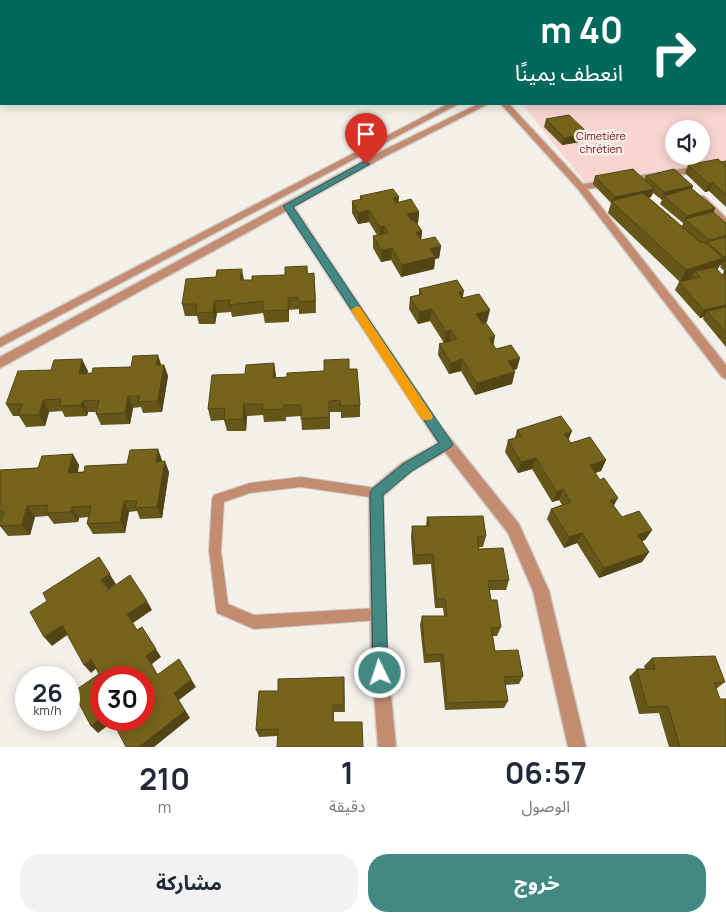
<!DOCTYPE html>
<html lang="ar">
<head>
<meta charset="utf-8">
<style>
  :root { --surface:#fff; --page:#f2f2f3; --text:#1f2937; --muted:#747a83; --accent:#428983 }
  body { margin:0; font-family:Manrope,"Noto Sans Arabic",sans-serif; background:var(--page); color:var(--text); direction:rtl; height:100vh; display:flex; flex-direction:column; font-size:19px; white-space:nowrap }
  * { box-sizing:border-box; margin:0 }
  p { font-size:16px; color:var(--muted) }
  .icon { flex:none; width:28px; height:28px; fill:none; stroke:currentColor; stroke-width:2; stroke-linecap:round; stroke-linejoin:round }
  .map { position:relative; height:747px; overflow:hidden; direction:ltr }
  .sheet { display:flex; flex-direction:column; background:var(--surface); flex:1 }
  .sheet>* { flex:none }
  .hud { position:absolute; left:0px; top:0px; width:726px; height:105px; box-shadow:0 2px 12px #0003; direction:rtl; background:#00695c; color:#fff; overflow:hidden }
  .tools { position:absolute; left:665px; top:120px; display:grid; gap:10px }
  .tools a { display:grid; place-items:center; width:45px; height:45px; border-radius:50%; background:var(--surface); box-shadow:0 2px 12px #0003; font-size:25px }
  .speed { position:absolute; left:15px; top:666px; display:flex; gap:10px; font-size:25px; font-weight:700; text-align:center }
  .speed>* { display:grid; place-content:center; width:65px; height:65px; border-radius:50%; background:var(--surface); box-shadow:0 2px 12px #0003; line-height:1 }
  .speed small { font-size:12px; font-weight:400 }
  .speed .limit { border:8px solid #d22; background:#fff; color:#111 }
  .pin { position:absolute; display:grid; place-items:center; width:42px; height:42px; color:#fff; margin:-51px -21px; border-radius:50% 50% 50% 0; rotate:-45deg; box-shadow:0 0 5px #0007 }
  .pin .icon { rotate:45deg }
  .me { position:absolute; width:55px; margin:-28px; rotate:356deg; stroke-linejoin:round; filter:drop-shadow(0 0 4px #0008) }
  .turn { display:flex; align-items:center; gap:18px; height:105px; padding:0 20px; font-size:22px }
  .turn .icon { width:65px; height:65px; stroke-width:2.5 }
  .turn b { display:block; font-size:35px; line-height:42px }
  .eta { display:flex; justify-content:space-evenly; align-items:center; height:85px; text-align:center }
  .eta b { font-size:30px; font-weight:700; line-height:35px }
  .primary-button { display:flex; gap:10px; margin-top:auto; padding:10px 20px }
  .primary-button a { flex:1; height:58px; border-radius:20px; background:var(--accent); color:#fff; font-size:20px; font-weight:700; line-height:58px; text-align:center }
  .primary-button a+a { background:var(--page); color:var(--text) }
  .map>svg:first-child { display:block }
  .green { fill:#fad4d0; fill-rule:evenodd }
  .lines { fill:none; stroke-linecap:round; stroke-linejoin:round }
  .lane-casing { stroke:#cfcbc6; stroke-width:2 }
  .street-casing { stroke:#cfcbc6; stroke-width:3 }
  .lane { fill:#c38b70; fill-rule:evenodd }
  .street { fill:#c38b70; fill-rule:evenodd }
  .wall { fill:#655619; fill-rule:evenodd }
  .shaded-wall { fill:#534614 }
  .building { fill:#76641d; stroke:#534614 }
  .route { fill:#428983; stroke:#2b5955 }
  .slow { fill:#f59e0b }
  .labels { text-anchor:middle; dominant-baseline:central; stroke-width:5; stroke-linejoin:round; paint-order:stroke }
  .far-park-label { font-size:11px; fill:#790514; stroke:#f3efe9 }
</style>
</head>
<body>
<div class="map">
<svg width="726" height="747" viewBox="0 0 726 747">
  <rect width="100%" height="100%" fill="#f3efe9"/>
  <path class="green" d="M726 0V160L585 182 522 104H725V1H713ZM674 129H701V156H674Z"/>
  <g class="lines">
    <defs>
      <path id="lane" d="M301 477 376 488 380 489 382 493 380 497 376 498 301 487 250 493 224 502 221 551 228 604 254 615 378 608 383 609 385 614 383 619 378 620 254 629 217 613 216 608 209 551 212 499 214 495 250 483Z"/>
      <g id="street">
        <path d="M426 0H433V1H427Z"/>
        <path d="M448 104H458L0 347V338Z"/>
        <path d="M478 104H488L384 157 294 207 438 423 519 524 549 591 586 747H568L533 591 508 533 445 452 412 471 383 496 387 654 396 747H378L371 654 369 493 371 489 402 463 438 443 286 211 0 368V357L378 153Z"/>
        <path d="M501 104H509L583 184 726 162V168L587 189 726 365V379L722 377 578 189Z"/>
        <path d="M702 196 705 197 726 218V227L722 226 699 201 697 199Z"/>
      </g>
    </defs>
    <use href="#lane" class="lane-casing"/>
    <use href="#street" class="street-casing"/>
    <use href="#lane" class="lane"/>
    <use href="#street" class="street"/>
  </g>
  <g class="wall">
    <path d="M546 119 586 141 562 145 544 127Z"/>
    <path d="M726 161V207L709 191 705 192 685 173 688 165Z"/>
    <path d="M595 176 644 180 646 176 693 186 692 189 715 208 713 213 726 223V347L703 319 704 317 700 318 675 290 679 282H680L608 213 611 203 593 184ZM653 193 662 200 660 204 683 223 682 226 649 198 651 197ZM720 265H721L720 267 724 271 722 275 717 270Z"/>
    <path d="M360 196 399 197 398 202 419 212 418 223 417 224 422 231 421 240 441 246 439 258 435 259 434 269 401 277 391 260 381 262 373 248V236L377 235 369 222 358 224 352 213V201L360 200Z"/>
    <path d="M307 266 308 274 315 285 316 313 299 314V309L289 310V322L265 323 263 313 232 317 231 312 217 313 215 324H199L197 316H185L182 304 216 277 243 280H252L285 275Z"/>
    <path d="M419 289 463 298 487 322 483 324 493 345 496 349 517 369 514 370 512 384 475 395 461 371 449 374 438 355 439 344 444 343 430 321 418 324 409 309 410 297 419 295Z"/>
    <path d="M274 363 276 378 287 377 324 371 349 369 360 405V417L341 418V412H330V429L302 430 301 416 286 417V421L264 422 263 415 247 416 246 431H227L224 420 211 421 208 409 245 374Z"/>
    <path d="M164 365 168 376 162 412 143 413 141 407 133 408 130 424 101 425 96 414V412H88L87 416 65 417 62 411 49 412 45 426 26 427 19 416H13L6 404 88 371 87 373H92L131 367Z"/>
    <path d="M517 430 568 439 571 443 606 460 601 471 595 473 614 506 622 517 652 530 645 540 642 541 649 552 642 562 599 578 577 543 564 548 547 519 551 509 562 505 559 500 552 502 532 469 518 473 505 452 508 440 515 438Z"/>
    <path d="M162 460V461L169 472 162 518 140 519 137 511 129 512 125 533 93 534 87 524 89 517 79 518 78 522 54 524 48 516 35 517 30 535 8 536 0 526 1 522H0V470L79 465 78 472H84L127 464Z"/>
    <path d="M427 517 486 536 483 547H479V549L509 580 506 590H489L491 600 501 627 497 636H493L495 651 523 676 519 684 505 685 508 701 504 708 445 710 440 662 424 663 420 625 422 616H444L443 608H435L431 564 413 565 411 537 412 526H426Z"/>
    <path d="M652 658 725 682 716 689 726 747H669L659 713 639 714 629 677 637 669H645L644 666Z"/>
    <path d="M344 677 345 712H334V722L277 736 259 737 256 730 278 691Z"/>
  </g>
  <g class="shaded-wall">
    <path d="M588 133 586 141 562 145 564 138Z"/>
    <path d="M713 183 709 191 705 192 709 184Z"/>
    <path d="M693 186 689 194 664 196 661 200 664 192Z"/>
    <path d="M654 189 651 197 615 204 613 202 615 197Z"/>
    <path d="M399 197 398 208 393 198Z"/>
    <path d="M715 208 712 216 685 219 687 216Z"/>
    <path d="M369 210V222L358 224V213Z"/>
    <path d="M419 212 418 223 406 226 407 214Z"/>
    <path d="M384 226V238L380 239V227Z"/>
    <path d="M422 231 421 242 416 232Z"/>
    <path d="M441 246 439 258 435 259 434 269 401 277 402 265 430 249Z"/>
    <path d="M392 248 391 260 381 262 382 250Z"/>
    <path d="M726 256V263H722L721 265H720L717 270 695 271 691 278 680 282 686 270 723 258 724 257Z"/>
    <path d="M242 269 244 281 240 280Z"/>
    <path d="M314 273 315 285 316 313 315 301Z"/>
    <path d="M464 291 462 302 458 292Z"/>
    <path d="M288 298 289 310V322L288 310Z"/>
    <path d="M214 301 217 313 215 324 213 312Z"/>
    <path d="M726 305V312L707 311 704 317 700 318 704 310Z"/>
    <path d="M432 309 430 321 418 324 419 312Z"/>
    <path d="M490 310 487 322 474 326 476 314Z"/>
    <path d="M451 330 450 342 444 344 446 332Z"/>
    <path d="M495 336 493 348 489 338Z"/>
    <path d="M158 355 162 367 156 365Z"/>
    <path d="M520 358 517 369 505 373 508 361Z"/>
    <path d="M82 359 88 371 84 385 79 374Z"/>
    <path d="M462 359 461 371 449 374 451 363Z"/>
    <path d="M274 363 276 375 275 390 273 378Z"/>
    <path d="M164 365 168 376 162 412 158 401Z"/>
    <path d="M515 372 512 384 475 395 477 383Z"/>
    <path d="M128 396 133 408 130 424 125 413Z"/>
    <path d="M43 400 49 412 45 426 39 415Z"/>
    <path d="M83 401 88 412 87 416 81 405Z"/>
    <path d="M244 404 247 416 246 431 243 419Z"/>
    <path d="M572 431 567 443 564 434Z"/>
    <path d="M158 449 162 460 160 473 156 462Z"/>
    <path d="M73 454 79 465 75 483 68 473Z"/>
    <path d="M536 458 532 469 518 473 521 462Z"/>
    <path d="M606 460 601 471 585 476 590 465Z"/>
    <path d="M165 461 169 472 162 518 157 507Z"/>
    <path d="M563 489 559 500 552 502 557 492Z"/>
    <path d="M618 498 612 509 610 501Z"/>
    <path d="M124 501 129 512 125 533 120 522Z"/>
    <path d="M27 506 35 517 30 535 22 525Z"/>
    <path d="M72 507 79 518 78 522 71 512Z"/>
    <path d="M652 530 645 540 631 545 638 535Z"/>
    <path d="M582 533 577 543 564 548 569 537Z"/>
    <path d="M649 552 642 562 599 578 604 568Z"/>
    <path d="M99 557 116 584 108 590 114 600 101 580Z"/>
    <path d="M147 601 152 610 133 623 143 639 127 614Z"/>
    <path d="M62 625 70 633 52 646 44 637Z"/>
    <path d="M142 627 161 657 152 664 163 683 146 656Z"/>
    <path d="M91 659 98 667 91 673 84 665Z"/>
    <path d="M191 679 196 687 179 700 190 718 154 747H139L174 693Z"/>
    <path d="M101 718V720H115L98 733 91 726Z"/>
  </g>
  <g class="building">
    <path d="M569 115 588 133 564 138 546 119Z"/>
    <path d="M718 159 726 166V195L713 183 709 184 688 165Z"/>
    <path d="M726 161V166L721 162Z"/>
    <path d="M633 169 654 189 615 197 595 176Z"/>
    <path d="M674 169 693 186 664 192 646 176Z"/>
    <path d="M691 188 715 208 687 216 664 196Z"/>
    <path d="M393 189 399 197 393 198 396 203 411 199 419 212 407 214 412 221H415L422 231 416 232 421 240 435 237 441 246 430 249 435 257 402 265 392 248 382 250 373 236 388 233 384 226 380 227 369 210 358 213 352 201 362 199 360 196Z"/>
    <path d="M643 193 701 243 704 242 723 258 686 270 611 201Z"/>
    <path d="M713 212 726 223V236L709 240 685 219Z"/>
    <path d="M726 237V256L724 257 707 242Z"/>
    <path d="M726 262V267L722 263Z"/>
    <path d="M307 266V274L314 273 315 301 298 302V297L288 298V310L263 311V301L229 305 230 300 214 301 213 312 196 313 197 304H182L186 279 216 277 217 270 242 269 240 280H252V276L285 275V267Z"/>
    <path d="M715 267 726 279V305L704 310 679 282 700 277 695 271Z"/>
    <path d="M457 280 464 291 458 292 462 298 479 294 490 310 476 314 483 324 486 323 495 336 489 338 496 349 511 345 520 358 508 361 515 372 477 383 462 359 451 363 439 344 457 339 451 330 446 332 432 309 419 312 410 297 422 294 419 289Z"/>
    <path d="M726 307V333L707 311Z"/>
    <path d="M158 355 156 365H164L158 401 138 402 140 396H128L125 413 96 414 99 400 83 401 81 405 59 406 61 399 43 400 39 415H18L23 404H6L18 371 51 370 54 360 82 359 79 374 92 373 93 368 131 367 133 356Z"/>
    <path d="M349 359V369H357L360 405 341 406 340 400 329 401V417L301 419V405H284V409L262 410 263 404H244L243 419 224 420 225 408 208 409 212 375 245 374 246 365 274 363 273 378 287 377V373L324 371V360Z"/>
    <path d="M561 416 572 431 564 434 571 443 590 437 606 460 590 465 600 480 604 478 618 498 610 501 622 517 639 511 652 530 638 535 649 552 604 568 582 533 569 537 551 509 571 502 563 489 557 492 536 458 521 462 508 440 521 436 517 430Z"/>
    <path d="M158 449 156 462 165 461 157 507 135 508 137 501H124L120 522 87 524 91 506 72 507 71 512 46 513 48 505 27 506 22 525 0 526 4 511H0V470L38 468 42 456 73 454 68 473 84 472 85 466 127 464 130 450Z"/>
    <path d="M483 516 486 536 477 537 479 549 503 548 509 580 488 581 491 600H497L501 627 491 628 495 651 518 650 523 676 504 677 508 701 447 703 443 654 425 655 422 616H447L445 599H437L433 554 415 555 412 526H429L427 517Z"/>
    <path d="M99 557 110 574 101 580 107 591 130 575 147 601 127 614 137 630 142 627 156 649 146 656 157 675 179 659 191 679 174 693 185 711 139 747H126L112 720H144V678H101V718L91 726 73 692 99 674 91 659 84 665 62 625 44 637 30 612 47 601 43 593Z"/>
    <path d="M715 656 725 682 714 683 720 699H726V747H680L668 706 647 707 637 669H655L652 658Z"/>
    <path d="M344 677V705H333V722H362L363 747H277L278 729 256 730 259 691H278V679Z"/>
  </g>
  <path class="route" d="M363 162 370 164 293 207 453 444 451 447 412 471 383 495 388 673 386 678 380 680 375 678 373 673 370 493 372 489 403 464 439 443 283 206Z"/>
  <path class="slow" d="M357 306 360 307 431 413 433 417 431 420H422L351 310Z"/>
  <g class="labels">
    <g class="far-park-label">
      <text x="601" y="135">Cimetière<tspan x="601" dy="13">chrétien</tspan></text>
    </g>
  </g>
</svg>
<div class="tools">
<a><svg class="icon" aria-label="sound" viewBox="0 0 24 24"><path d="M4 9h4l5-4v14l-5-4H4zM17 9q2 3 0 6"/></svg></a>
</div>
<div class="speed"><div>26<small>km/h</small></div><div class="limit">30</div></div>
<div class="pin" style="left:366px;top:164px;background:#d93025"><svg class="icon" aria-label="arrive" viewBox="0 0 24 24"><path d="M6 21V4h12l-3 4 3 4H6"/></svg></div>
<svg class="me" style="left:380px;top:673px" viewBox="-20 -20 40 40"><circle r="17" fill="#428983" stroke="#fff" stroke-width="3"/><path d="M0-11L8 9 0 5-8 9z" fill="#fff"/></svg>
<div class="hud">
<div class="turn"><svg class="icon" aria-label="right" viewBox="0 0 24 24"><path d="M7 20v-9h11M14 6l5 5-5 5"/></svg><div><b>40 m</b>انعطف يمينًا</div></div>
</div>
</div>
<section class="sheet">
<div class="eta">
<div><b>06:57</b><p>الوصول</p></div>
<div><b>1</b><p>دقيقة</p></div>
<div><b>210</b><p>m</p></div>
</div>
<div class="primary-button"><a>خروج</a><a>مشاركة</a></div>
</section>
</body>
</html>
